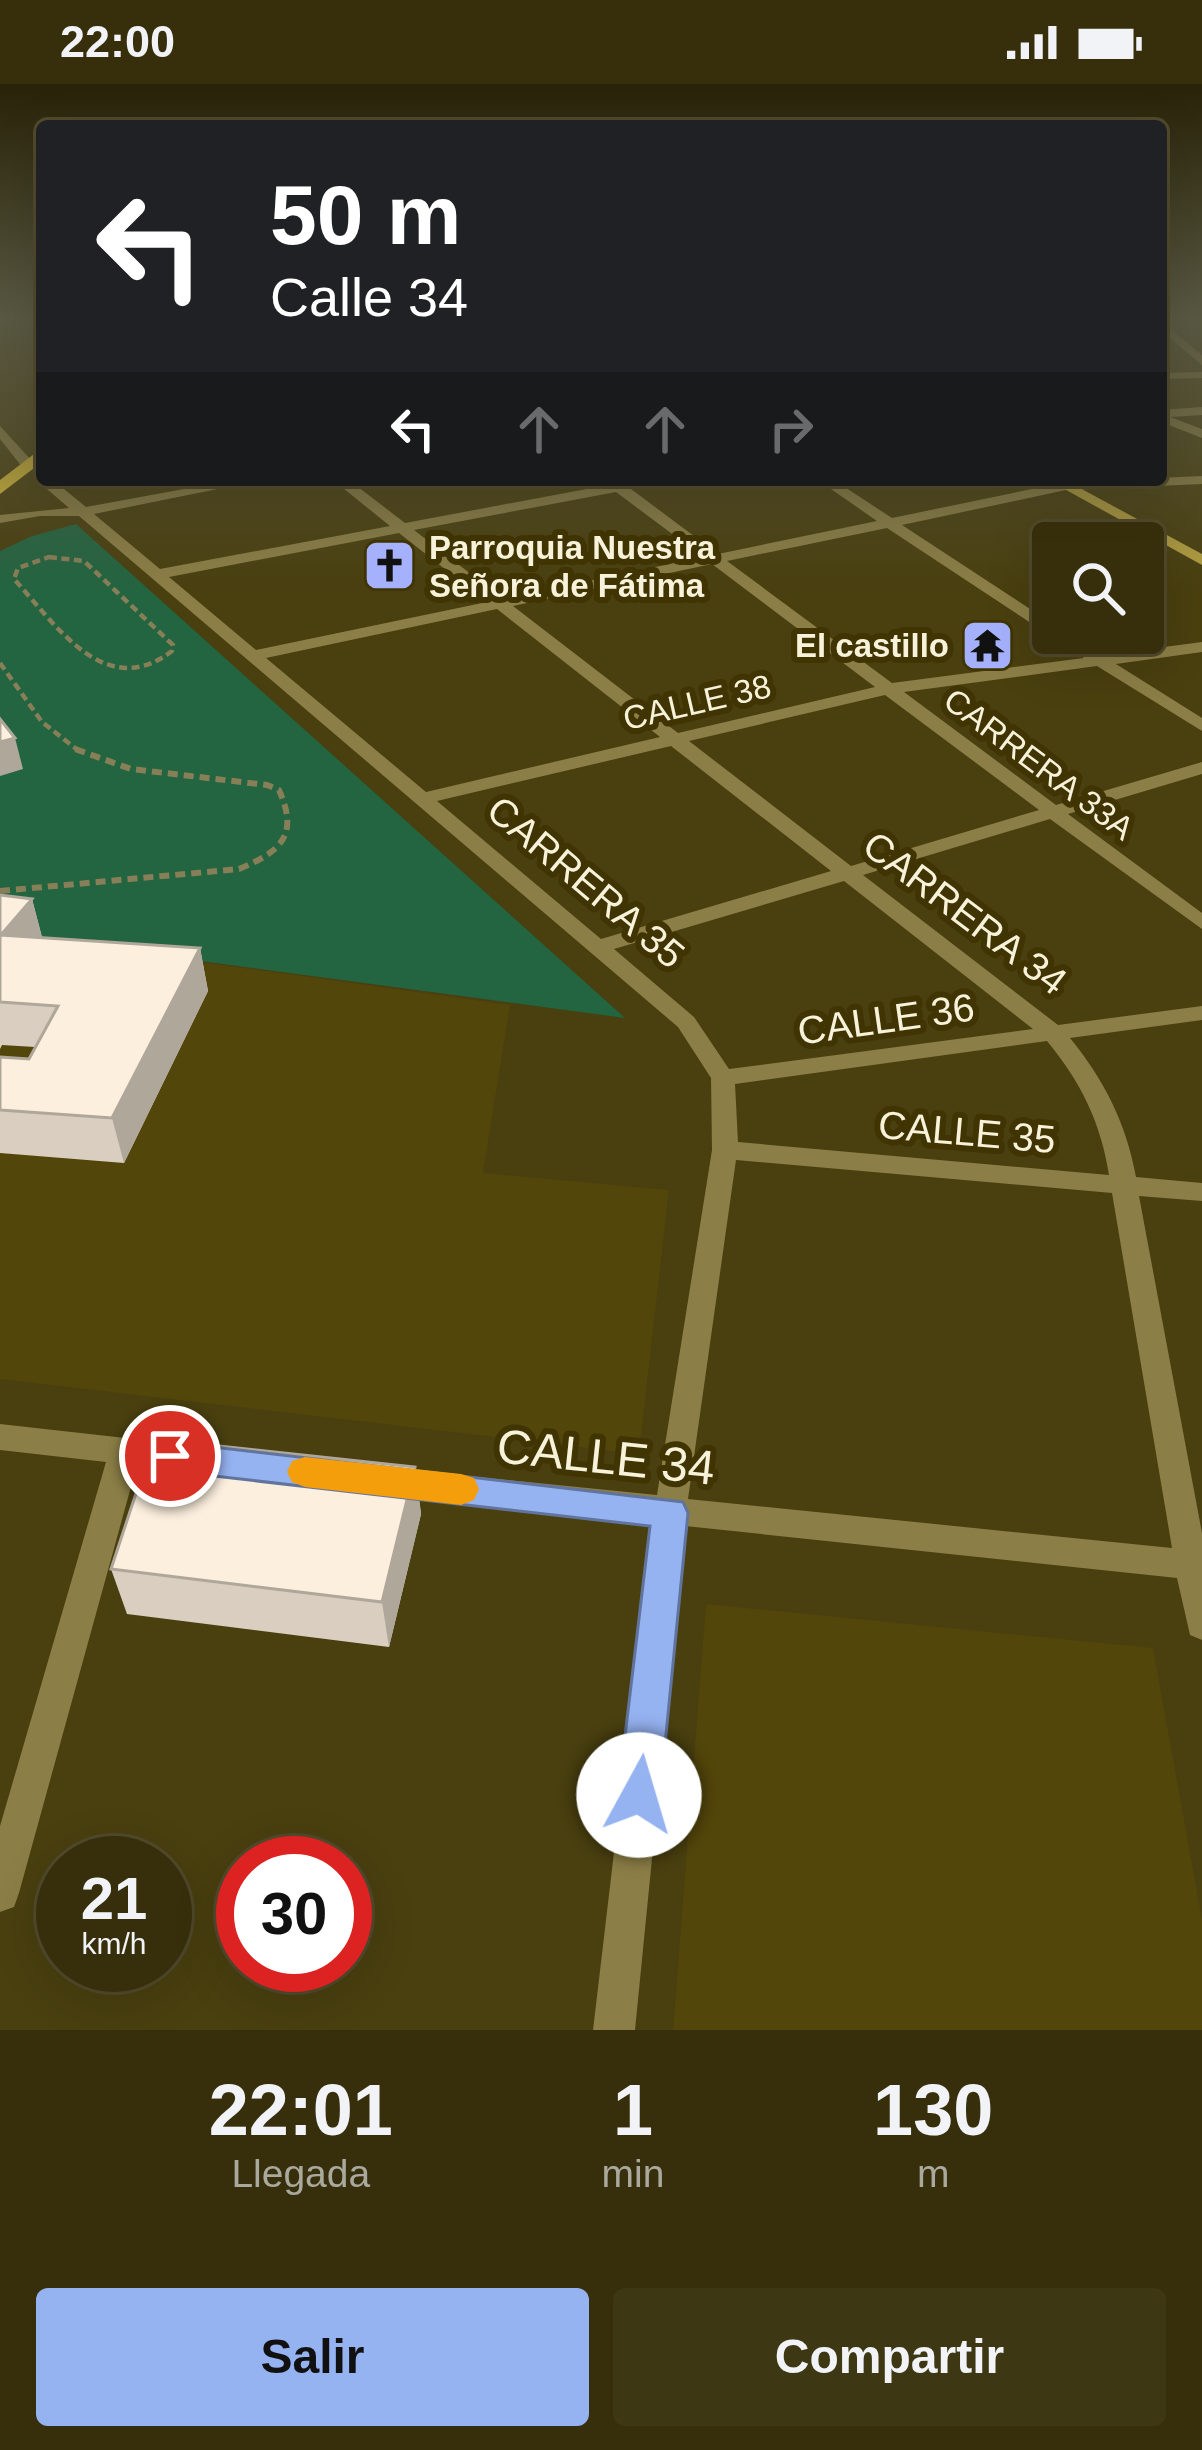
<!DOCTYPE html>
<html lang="es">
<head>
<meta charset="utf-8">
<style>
  :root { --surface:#372f0b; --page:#3e3714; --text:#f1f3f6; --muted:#aaa99d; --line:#514a2c; --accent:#95b2f1 }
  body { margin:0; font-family:Helvetica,sans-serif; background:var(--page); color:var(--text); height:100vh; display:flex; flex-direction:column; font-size:45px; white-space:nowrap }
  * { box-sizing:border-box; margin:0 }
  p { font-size:39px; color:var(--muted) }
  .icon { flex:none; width:66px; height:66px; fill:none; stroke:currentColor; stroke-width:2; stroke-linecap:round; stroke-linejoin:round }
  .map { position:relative; height:1946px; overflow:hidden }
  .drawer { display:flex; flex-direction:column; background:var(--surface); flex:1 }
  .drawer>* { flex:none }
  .guide { position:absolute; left:36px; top:36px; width:1131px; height:366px; border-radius:12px; box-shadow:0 12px 48px #0002,0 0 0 3px var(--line); background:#202124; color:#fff; overflow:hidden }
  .controls { position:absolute; left:1032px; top:438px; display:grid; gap:24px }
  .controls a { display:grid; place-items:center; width:132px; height:132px; border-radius:12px; background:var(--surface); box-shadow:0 12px 48px #0002,0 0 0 3px var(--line); font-size:60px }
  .speed { position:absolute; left:36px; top:1752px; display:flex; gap:24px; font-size:60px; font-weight:700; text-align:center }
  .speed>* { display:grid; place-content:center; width:156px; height:156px; border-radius:50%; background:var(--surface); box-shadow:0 12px 48px #0002,0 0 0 3px var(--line); line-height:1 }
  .speed small { font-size:30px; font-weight:400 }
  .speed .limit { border:18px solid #d22; background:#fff; color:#111 }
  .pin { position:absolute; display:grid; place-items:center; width:102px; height:102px; color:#fff; margin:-51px; border:6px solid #fff; border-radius:50%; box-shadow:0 3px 12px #0007 }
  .me { position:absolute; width:132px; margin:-66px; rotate:6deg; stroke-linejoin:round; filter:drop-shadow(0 0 9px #0008) }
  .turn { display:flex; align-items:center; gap:42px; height:252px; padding:0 36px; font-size:54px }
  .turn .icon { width:156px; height:156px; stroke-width:2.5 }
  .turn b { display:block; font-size:84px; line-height:102px }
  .lanes { display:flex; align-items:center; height:114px; padding:0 36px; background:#0003; justify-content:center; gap:60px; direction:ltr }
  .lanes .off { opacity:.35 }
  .eta { display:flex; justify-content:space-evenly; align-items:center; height:204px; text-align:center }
  .eta b { font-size:72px; font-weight:700; line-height:84px }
  .cta { display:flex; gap:24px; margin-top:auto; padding:24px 36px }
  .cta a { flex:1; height:138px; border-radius:12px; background:var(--accent); color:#111; font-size:48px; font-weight:700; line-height:138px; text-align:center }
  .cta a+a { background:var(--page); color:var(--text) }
  .status { display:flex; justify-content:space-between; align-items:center; height:84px; padding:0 60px; background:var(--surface); direction:ltr }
  .status svg { height:33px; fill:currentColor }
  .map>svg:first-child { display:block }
  .built { fill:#53460a }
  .green { fill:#236441 }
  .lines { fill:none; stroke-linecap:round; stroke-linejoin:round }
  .path-far1 { stroke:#877f57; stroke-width:4.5; stroke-dasharray:8 4.5; stroke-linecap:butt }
  .path { stroke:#877f57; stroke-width:6; stroke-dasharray:10 6; stroke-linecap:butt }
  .service { fill:#8b7e46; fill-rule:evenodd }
  .pedestrian { fill:#8b7e46; fill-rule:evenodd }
  .minor { fill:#8b7e46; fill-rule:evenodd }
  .tertiary { fill:#8b7e46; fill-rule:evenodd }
  .secondary { fill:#b5a041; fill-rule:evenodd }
  .primary { fill:#d5ba37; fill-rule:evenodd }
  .wall { fill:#d9cebf }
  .shaded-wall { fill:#b0a79b }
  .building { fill:#fcefde; stroke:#b0a79b; stroke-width:3 }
  .route { fill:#95b2f1; stroke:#61749d; stroke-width:3 }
  .slow { fill:#f59e0b }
  .labels { text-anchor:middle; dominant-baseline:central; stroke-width:12; stroke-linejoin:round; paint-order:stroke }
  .far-poi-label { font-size:33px; font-weight:bold; fill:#f7f2d9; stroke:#3f3402; text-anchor:start }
  .far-street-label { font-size:33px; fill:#f7f2d9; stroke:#3f3402 }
  .street-label { font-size:39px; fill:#f7f2d9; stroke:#3f3402 }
  .near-street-label { font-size:48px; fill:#f7f2d9; stroke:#3f3402 }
</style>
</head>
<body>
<div class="status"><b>22:00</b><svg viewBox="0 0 49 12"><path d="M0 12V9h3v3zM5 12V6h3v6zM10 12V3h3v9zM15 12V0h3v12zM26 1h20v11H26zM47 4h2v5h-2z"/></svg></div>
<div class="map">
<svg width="1202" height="1946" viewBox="0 0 1202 1946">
  <rect width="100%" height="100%" fill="#493f0f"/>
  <g class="built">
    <path d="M0 850 510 921 483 1089 669 1106 639 1370 0 1295Z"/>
    <path d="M706 1520 1153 1564 1202 1835V1946H673Z"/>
  </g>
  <path class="green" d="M76 440 625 934 0 850V467L32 452Z"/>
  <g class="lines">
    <g class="path-far1">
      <path d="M49 473 84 477 173 561 172 567C105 618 57 542 14 495L18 484Z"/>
      <path d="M0 579 42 638 80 668"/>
    </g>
    <path class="path" d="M0 807 239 785C282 767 299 751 279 706L267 701 131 685 75 665"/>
    <path class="service" d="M7 234H15L0 241V237Z"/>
    <path class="pedestrian" d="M1202 288V294L1161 295V289Z"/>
    <g class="minor">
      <path d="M1161 237 1202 271V281L1161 246Z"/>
      <path d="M1202 323V331L1170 333 1202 345V354L1161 338V326Z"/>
      <path d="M1202 392V400L1066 406 902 441 1053 540V549H1068L1103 571 1202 558V568L1116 580 1202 634V647L1097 582 904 608 1056 721 1202 678V690L1068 730 1202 829V845L1050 735 863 791 1058 941 1202 922V936L1070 954C1105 997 1126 1039 1136 1093L1202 1099V1117L1139 1112 1202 1449V1556L1190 1551 1177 1494 685 1442 635 1946H593L653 1438 387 1410 376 1406 371 1397 376 1388 387 1384 657 1411 712 1066 711 994 678 943 79 432H40L0 439V431L69 424 40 399 42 393V396H53L86 423 233 396H262L94 430 160 485 390 442 333 396H349L405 439 608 401 602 396H666L631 405 718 470 877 437 818 396H834L892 434 1066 398ZM616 408 703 473 503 515 414 446ZM887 444 1084 574 892 599 727 477ZM399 449 487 518 256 566 169 493ZM712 480 875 603 678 649 513 522ZM497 525 660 653 426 708 266 574ZM885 611 1039 726 851 782 689 657ZM671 662 831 787 601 855 437 717ZM844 797 1033 945 729 985 694 933 614 865ZM1047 957C1081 998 1101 1039 1109 1091L738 1058 735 1000ZM736 1076 1112 1109 1172 1464 688 1415Z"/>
      <path d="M0 1340 179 1360 190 1364 195 1373 190 1382 179 1386 137 1381 19 1809 14 1823 0 1828V1742L106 1378 0 1366Z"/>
    </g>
    <path class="tertiary" d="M0 342 33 378V384H23L0 355Z"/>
    <path class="secondary" d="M1048 396H1065L1202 470V481Z"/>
    <path class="primary" d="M42 364V378L0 410V396Z"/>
  </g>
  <g class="wall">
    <path d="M0 811 32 815 42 853 200 864 208 907 124 1079 0 1069V973L29 975 35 963 2 961 0 965Z"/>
    <path d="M415 1383 421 1430 389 1563 127 1530 111 1485Z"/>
  </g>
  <g class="shaded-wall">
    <path d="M15 654 23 685 0 692V658Z"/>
    <path d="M32 815 43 858 1 851Z"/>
    <path d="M200 864 208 907 124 1079 112 1034Z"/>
    <path d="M415 1383 421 1430 389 1563 382 1518Z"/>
  </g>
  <g class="building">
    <path d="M0 635 15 654 0 658Z"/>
    <path d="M0 811 32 815 1 851 200 864 112 1034 0 1026V973L29 975 58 922 0 918Z"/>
    <path d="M154 1355 415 1383 382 1518 111 1485Z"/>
  </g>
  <linearGradient id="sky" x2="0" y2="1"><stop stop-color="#282308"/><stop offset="0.46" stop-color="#595842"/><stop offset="1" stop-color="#595842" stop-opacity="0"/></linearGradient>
  <rect width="1202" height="506" fill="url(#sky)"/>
  <path class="route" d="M170 1358 683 1418 688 1429 660 1711 654 1726 639 1732 624 1726 618 1711 650 1442 170 1387 158 1383 152 1372 158 1362Z"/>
  <path class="slow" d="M305 1373 461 1390 474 1394 479 1405 474 1416 461 1421 305 1403 292 1398 287 1388 292 1377Z"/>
  <defs>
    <symbol id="church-square" viewBox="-11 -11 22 22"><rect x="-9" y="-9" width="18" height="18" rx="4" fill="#a5b1fc" stroke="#3f3402"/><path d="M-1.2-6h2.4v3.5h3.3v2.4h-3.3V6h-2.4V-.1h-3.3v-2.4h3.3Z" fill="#111"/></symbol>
    <symbol id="temple-square" viewBox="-11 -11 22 22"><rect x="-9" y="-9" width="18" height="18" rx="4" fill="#a5b1fc" stroke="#3f3402"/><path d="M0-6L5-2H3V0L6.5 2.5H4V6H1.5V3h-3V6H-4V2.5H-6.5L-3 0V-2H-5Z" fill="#111"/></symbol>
  </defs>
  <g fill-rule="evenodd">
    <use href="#church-square" x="360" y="452" width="59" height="59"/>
    <use href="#temple-square" x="958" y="532" width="59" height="59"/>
  </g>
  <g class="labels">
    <g class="far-poi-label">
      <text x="429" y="463">Parroquia Nuestra<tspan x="429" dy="38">Señora de Fátima</tspan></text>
      <text x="949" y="561" text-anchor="end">El castillo</text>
    </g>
    <g class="far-street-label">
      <text transform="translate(697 618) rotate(-13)">CALLE 38</text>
      <text transform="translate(1039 680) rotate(37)">CARRERA 33A</text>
    </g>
    <g class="street-label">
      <text transform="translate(586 798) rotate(40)">CARRERA 35</text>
      <text transform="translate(965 829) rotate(37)">CARRERA 34</text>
      <text transform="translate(886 935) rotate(-8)">CALLE 36</text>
      <text transform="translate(967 1048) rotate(5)">CALLE 35</text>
    </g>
    <g class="near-street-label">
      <text transform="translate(606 1373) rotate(6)">CALLE 34</text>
    </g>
  </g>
</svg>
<div class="controls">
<a><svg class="icon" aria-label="search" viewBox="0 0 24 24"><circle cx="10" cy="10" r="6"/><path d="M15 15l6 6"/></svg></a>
</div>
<div class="speed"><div>21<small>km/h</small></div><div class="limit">30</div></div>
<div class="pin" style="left:170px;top:1372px;background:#d93025"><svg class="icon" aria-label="arrive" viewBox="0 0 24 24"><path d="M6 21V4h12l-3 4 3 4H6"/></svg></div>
<svg class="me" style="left:639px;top:1711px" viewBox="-20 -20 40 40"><circle r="19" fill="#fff"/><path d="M0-13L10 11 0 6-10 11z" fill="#95b2f1"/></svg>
<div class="guide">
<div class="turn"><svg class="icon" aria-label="left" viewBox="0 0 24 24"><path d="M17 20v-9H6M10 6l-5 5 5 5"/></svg><div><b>50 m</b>Calle 34</div></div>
<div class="lanes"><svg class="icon" aria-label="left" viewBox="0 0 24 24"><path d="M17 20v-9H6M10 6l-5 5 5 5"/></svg><svg class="icon off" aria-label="ahead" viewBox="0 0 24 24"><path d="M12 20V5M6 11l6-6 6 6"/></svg><svg class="icon off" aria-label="ahead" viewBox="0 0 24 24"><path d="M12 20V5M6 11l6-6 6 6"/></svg><svg class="icon off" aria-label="right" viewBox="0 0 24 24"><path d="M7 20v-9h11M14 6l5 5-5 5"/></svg></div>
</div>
</div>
<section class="drawer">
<div class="eta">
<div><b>22:01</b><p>Llegada</p></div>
<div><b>1</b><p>min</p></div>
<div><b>130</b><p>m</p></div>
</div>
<div class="cta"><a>Salir</a><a>Compartir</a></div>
</section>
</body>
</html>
